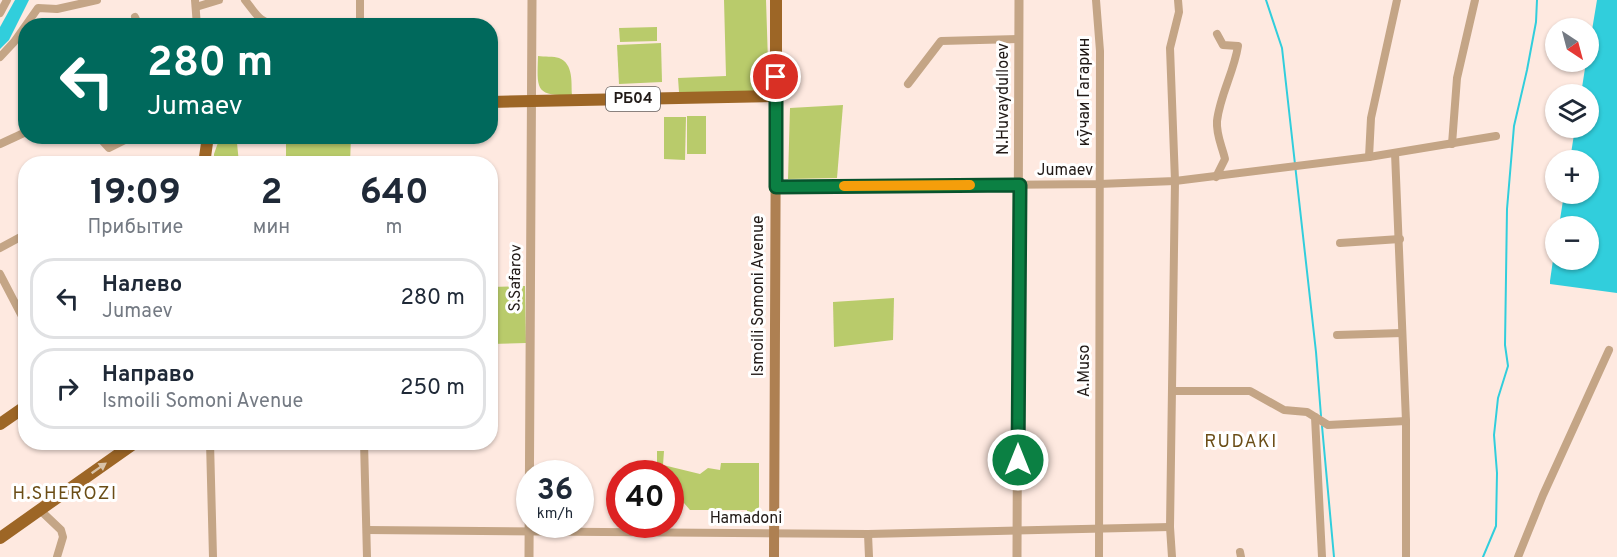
<!DOCTYPE html>
<html lang="ru">
<head>
<meta charset="utf-8">
<style>
  :root { --surface:#fff; --page:#f6f6f7; --text:#1f2937; --muted:#747a83; --line:#e0e1e3 }
  body { margin:0; font-family:Overpass,sans-serif; background:var(--page); color:var(--text); height:100vh; display:flex; flex-direction:column; font-size:22px; white-space:nowrap }
  * { box-sizing:border-box; margin:0 }
  p { font-size:20px; color:var(--muted) }
  .icon { flex:none; width:33px; height:33px; fill:none; stroke:currentColor; stroke-width:2; stroke-linecap:round; stroke-linejoin:round }
  .map { position:relative; flex:1; overflow:hidden }
  .details { position:absolute; left:18px; top:156px; width:480px; height:294px; display:flex; flex-direction:column; background:var(--surface); border-radius:24px; box-shadow:0 2px 4px #0004 }
  .details>* { flex:none }
  .top-card { position:absolute; left:18px; top:18px; width:480px; height:126px; border-radius:24px; box-shadow:0 2px 4px #0004; background:#00695c; color:#fff; overflow:hidden }
  .needle { width:39px; rotate:144deg }
  .tools { position:absolute; left:1545px; top:18px; display:grid; gap:12px }
  .tools a { display:grid; place-items:center; width:54px; height:54px; border-radius:50%; background:var(--surface); box-shadow:0 2px 4px #0004; font-size:30px }
  .speed { position:absolute; left:516px; top:460px; display:flex; gap:12px; font-size:30px; font-weight:700; text-align:center }
  .speed>* { display:grid; place-content:center; width:78px; height:78px; border-radius:50%; background:var(--surface); box-shadow:0 2px 4px #0004; line-height:1 }
  .speed small { font-size:15px; font-weight:400 }
  .speed .limit { border:9px solid #d22; background:#fff; color:#111 }
  .pin { position:absolute; display:grid; place-items:center; width:51px; height:51px; color:#fff; margin:-26px; border:3px solid #fff; border-radius:50%; box-shadow:0 2px 6px #0007 }
  .me { position:absolute; width:66px; margin:-33px; rotate:0deg; stroke-linejoin:round; filter:drop-shadow(0 0 4px #0008) }
  .turn { display:flex; align-items:center; gap:21px; height:126px; padding:0 30px; font-size:27px }
  .turn .icon { width:78px; height:78px; stroke-width:2.5 }
  .turn b { display:block; font-size:42px; line-height:51px }
  .eta { display:flex; justify-content:space-evenly; align-items:center; height:102px; text-align:center }
  .eta b { font-size:36px; font-weight:700; line-height:42px }
  ul { padding:0; list-style:none }
  li { display:flex; align-items:center; gap:18px; height:81px; margin:0 12px 9px; padding:0 18px; border:3px solid var(--line); border-radius:24px }
  li div { flex:1 }
  li b { display:block; font-size:22px }
  li em { font-style:normal }
  .map>svg:first-child { display:block }
  .green { fill:#b9cb6b }
  .water { fill:#31cedc }
  .lines { fill:none; stroke-linecap:round; stroke-linejoin:round }
  .stream { stroke:#31cedc; stroke-width:2 }
  .minor { stroke:#c4a586; stroke-width:8 }
  .tertiary { stroke:#c4a586; stroke-width:9 }
  .secondary { stroke:#ae8052; stroke-width:10 }
  .primary { stroke:#9d6626; stroke-width:12 }
  .oneway { fill:#d8c2a8 }
  .route-casing { stroke:#07532c; stroke-width:15 }
  .route { stroke:#0b8043; stroke-width:10 }
  .slow { stroke:#f59e0b; stroke-width:10 }
  .labels { text-anchor:middle; dominant-baseline:central; stroke-width:6; stroke-linejoin:round; paint-order:stroke }
  .shield { fill:#fff; stroke:#645f5d; stroke-width:1.5 }
  .shield-label { font-size:15px; font-weight:bold; fill:#211a17 }
  .street-label { font-size:16px; fill:#211a17; stroke:#fff }
  .neighbourhood-label { font-size:18px; letter-spacing:1.5px; fill:#6b4d16; stroke:#fff }
</style>
</head>
<body>
<div class="map">
<svg width="1617" height="557" viewBox="0 0 1617 557">
  <rect width="100%" height="100%" fill="#fee9e0"/>
  <g class="green">
    <path d="M724 0H766L769 92H679L678 78 726 76Z"/>
    <path d="M657 27V41L620 42 619 28Z"/>
    <path d="M661 43 662 82 619 84 617 45Z"/>
    <path d="M538 56C544 57 554 56 559 58 574 64 571 83 572 95 535 96 537 90 538 56Z"/>
    <path d="M843 105 837 178 788 179 790 108Z"/>
    <rect x="687" y="116" width="19" height="38"/>
    <path d="M664 117H686L685 160 664 159Z"/>
    <path d="M220 137H241L237 143 239 163H214V154Z"/>
    <path d="M286 137H351L350 163H286Z"/>
    <path d="M525 286 526 343 491 344 490 287Z"/>
    <path d="M894 298 893 340 834 347 833 302Z"/>
    <path d="M657 451H664L663 465 700 474 708 468 720 470 721 463H759V519H747V510H690L684 503 671 515 670 474H657Z"/>
  </g>
  <g class="water">
    <path d="M15 0H29L9 40 0 49V27Z"/>
    <path d="M1597 0H1617V293L1550 284V281L1555 246 1556 260H1588V226H1559L1564 194H1588V160H1570L1575 128H1588V94H1581L1586 62H1588L1589 48Z"/>
  </g>
  <g class="lines">
    <g class="stream">
      <path d="M1266 0 1282 48 1316 352 1321 416"/>
      <path d="M1322 426 1334 557"/>
      <path d="M1483 557 1496 526 1497 473 1494 435 1498 398 1508 366 1505 345 1507 209 1514 126 1527 70 1536 22 1537 0"/>
    </g>
    <g class="minor">
      <path d="M195 0 197 26"/>
      <path d="M245 0C257 15 258 21 277 26"/>
      <path d="M360 0V26"/>
      <path d="M1096 0 1100 51 1099 557"/>
      <path d="M196 7 219 0"/>
      <path d="M0 13 7 0"/>
      <path d="M135 17 139 26"/>
      <path d="M0 57 14 42 38 8 57 9 97 0"/>
      <path d="M908 84 941 41 1019 39"/>
      <path d="M98 136 109 148 133 136"/>
      <path d="M0 144 26 132"/>
      <path d="M1452 144 1457 78 1475 0"/>
      <path d="M1395 153 1406 421V557"/>
      <path d="M1369 157 1371 118 1397 0"/>
      <path d="M1216 177 1225 159C1222 146 1216 135 1217 121 1220 95 1234 72 1238 46L1223 45 1217 34"/>
      <path d="M776 187 1099 184 1175 181 1369 157 1496 136"/>
      <path d="M1340 243 1400 239"/>
      <path d="M0 248 26 234"/>
      <path d="M0 274 26 324"/>
      <path d="M1337 335 1402 333"/>
      <path d="M1172 391H1250L1284 410 1307 412 1328 425 1406 421"/>
      <path d="M1315 417 1322 557"/>
      <path d="M210 442 213 557"/>
      <path d="M364 442 367 557"/>
      <path d="M40 510 61 530 63 537 57 557"/>
      <path d="M367 530 868 534 1170 527"/>
      <path d="M868 534 869 557"/>
      <path d="M1240 552 1241 557"/>
      <path d="M1172 557 1170 527 1175 181 1170 48 1179 12 1178 0"/>
      <path d="M1518 557 1543 495 1609 350"/>
    </g>
    <g class="tertiary">
      <path d="M529 557 532 0"/>
      <path d="M1017 557 1019 0"/>
    </g>
    <path class="secondary" d="M774 557 776 96"/>
    <g class="primary">
      <path d="M490 102 776 96V0"/>
      <path d="M204 164 208 136"/>
      <path d="M0 424 26 406"/>
      <path d="M0 538 136 442"/>
    </g>
  </g>
  <defs><path id="oneway-solid" d="M-6-.8H1V-3.2L6.5 0L1 3.2V.8H-6Z" transform="scale(1.5)"/></defs>
  <use class="oneway" href="#oneway-solid" transform="translate(99 468) rotate(-35)"/>
  <g class="lines">
    <defs>
      <path id="route" d="M776 77V187L1020 185 1018 460"/>
    </defs>
    <use href="#route" class="route-casing"/>
    <use href="#route" class="route"/>
    <path class="slow" d="M844 186 970 185"/>
  </g>
  <g class="labels">
    <rect class="shield" x="606" y="87" width="54" height="24" rx="4.5"/>
    <g class="shield-label">
      <text x="633" y="99">РБ04</text>
    </g>
    <g class="street-label">
      <text transform="translate(1085 92) rotate(-90)">кӯчаи Гагарин</text>
      <text transform="translate(1004 99) rotate(-90)">N.Huvaydulloev</text>
      <text x="1065" y="171">Jumaev</text>
      <text transform="translate(516 278) rotate(-89)">S.Safarov</text>
      <text transform="translate(759 296) rotate(-90)">Ismoili Somoni Avenue</text>
      <text transform="translate(1085 371) rotate(-90)">A.Muso</text>
      <text x="746" y="519">Hamadoni</text>
    </g>
    <g class="neighbourhood-label">
      <text x="1241" y="442">RUDAKI</text>
      <text x="65" y="494">H.SHEROZI</text>
    </g>
  </g>
</svg>
<div class="tools">
<a><svg class="needle" viewBox="-14 -14 28 28"><path d="M0-13l5 13h-10z" fill="#e53935"/><path d="M0 13l5-13h-10z" fill="#747a83"/></svg></a>
<a><svg class="icon" aria-label="layers" viewBox="0 0 24 24"><path d="M12 4l9 5-9 5-9-5zM3 14l9 5 9-5"/></svg></a>
<a>+</a>
<a>−</a>
</div>
<div class="speed"><div>36<small>km/h</small></div><div class="limit">40</div></div>
<div class="pin" style="left:776px;top:77px;background:#d93025"><svg class="icon" aria-label="arrive" viewBox="0 0 24 24"><path d="M6 21V4h12l-3 4 3 4H6"/></svg></div>
<svg class="me" style="left:1018px;top:460px" viewBox="-20 -20 40 40"><circle r="17" fill="#0b8043" stroke="#fff" stroke-width="3"/><path d="M0-11L8 9 0 5-8 9z" fill="#fff"/></svg>
<div class="top-card">
<div class="turn"><svg class="icon" aria-label="left" viewBox="0 0 24 24"><path d="M17 20v-9H6M10 6l-5 5 5 5"/></svg><div><b>280 m</b>Jumaev</div></div>
</div>
<section class="details">
<div class="eta">
<div><b>19:09</b><p>Прибытие</p></div>
<div><b>2</b><p>мин</p></div>
<div><b>640</b><p>m</p></div>
</div>
<ul>
<li><svg class="icon" aria-label="left" viewBox="0 0 24 24"><path d="M17 20v-9H6M10 6l-5 5 5 5"/></svg><div><b>Налево</b><p>Jumaev</p></div><em>280 m</em></li>
<li><svg class="icon" aria-label="right" viewBox="0 0 24 24"><path d="M7 20v-9h11M14 6l5 5-5 5"/></svg><div><b>Направо</b><p>Ismoili Somoni Avenue</p></div><em>250 m</em></li>
</ul>
</section>
</div>
</body>
</html>
